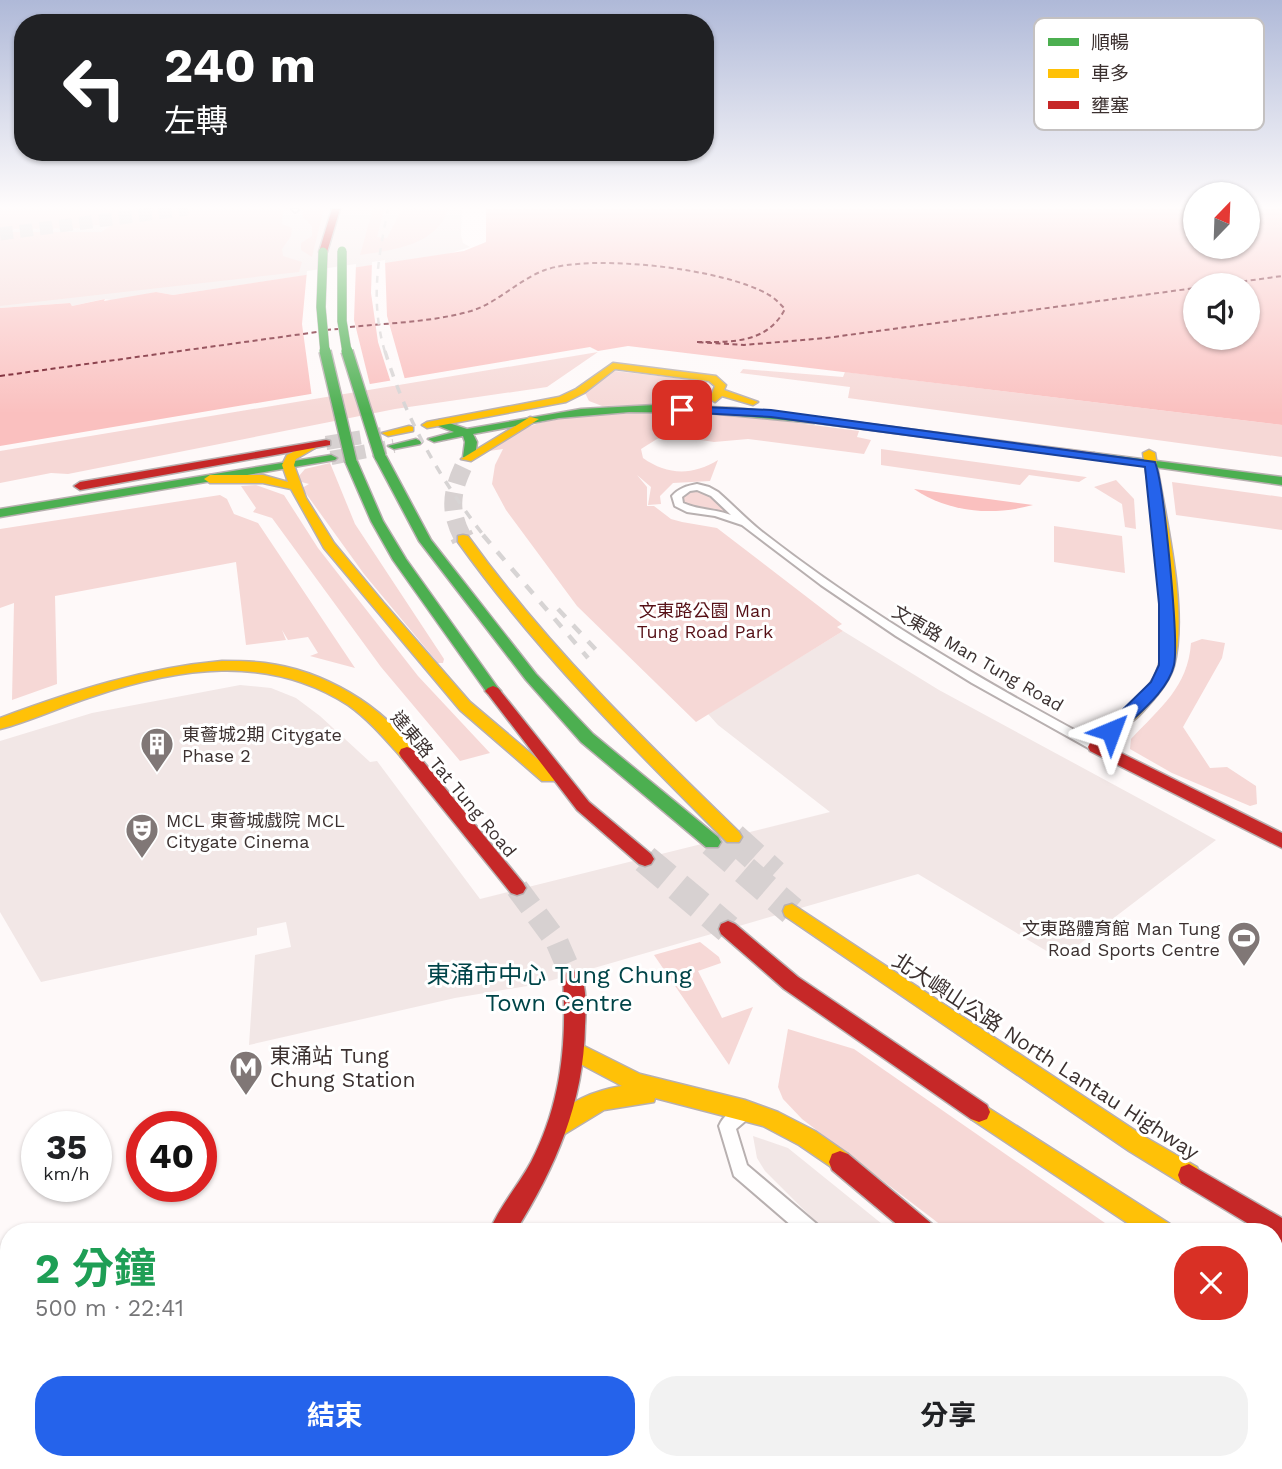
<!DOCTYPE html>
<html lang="zh-TW">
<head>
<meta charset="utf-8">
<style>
  :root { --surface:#fff; --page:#f2f2f2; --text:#202124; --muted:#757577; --accent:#2563eb }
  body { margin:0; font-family:"Work Sans","Noto Sans TC",sans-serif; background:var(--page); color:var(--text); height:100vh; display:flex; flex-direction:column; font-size:26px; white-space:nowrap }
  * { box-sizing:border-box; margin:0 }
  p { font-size:23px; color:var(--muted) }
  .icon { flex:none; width:38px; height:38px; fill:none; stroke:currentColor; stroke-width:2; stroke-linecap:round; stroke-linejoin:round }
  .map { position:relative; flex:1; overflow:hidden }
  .side { position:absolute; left:0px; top:1223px; width:1283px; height:247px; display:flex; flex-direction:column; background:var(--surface); border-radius:28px 28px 0 0; box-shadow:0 2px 5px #0004 }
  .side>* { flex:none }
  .banner { position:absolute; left:14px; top:14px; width:700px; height:147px; border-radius:28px; box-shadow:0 2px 5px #0004; background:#202124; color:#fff; overflow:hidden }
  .needle { width:46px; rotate:23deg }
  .tools { position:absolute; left:1183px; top:182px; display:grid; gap:14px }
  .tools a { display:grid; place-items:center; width:77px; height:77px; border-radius:50%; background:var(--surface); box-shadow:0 2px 5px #0004; font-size:35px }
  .speed { position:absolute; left:21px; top:1111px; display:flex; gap:14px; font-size:35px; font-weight:700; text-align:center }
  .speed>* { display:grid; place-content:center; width:91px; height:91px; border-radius:50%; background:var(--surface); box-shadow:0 2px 5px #0004; line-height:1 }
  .speed small { font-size:18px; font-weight:400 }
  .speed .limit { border:10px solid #d22; background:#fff; color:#111 }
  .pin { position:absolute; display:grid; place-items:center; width:60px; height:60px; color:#fff; margin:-30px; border-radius:14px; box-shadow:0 4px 10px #0006 }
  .me { position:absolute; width:77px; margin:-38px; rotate:44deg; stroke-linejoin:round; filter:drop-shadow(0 0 5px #0008) }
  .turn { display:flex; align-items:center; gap:24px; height:147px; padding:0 35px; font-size:32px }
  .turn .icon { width:91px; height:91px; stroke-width:2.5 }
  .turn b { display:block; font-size:49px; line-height:60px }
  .round { display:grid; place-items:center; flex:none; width:74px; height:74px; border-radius:28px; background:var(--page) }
  .summary { display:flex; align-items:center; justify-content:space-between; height:119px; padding:0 35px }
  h1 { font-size:42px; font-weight:700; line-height:52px; color:#1e9e55 }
  .action { display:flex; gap:14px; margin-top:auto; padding:14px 35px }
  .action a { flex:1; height:80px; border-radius:28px; background:var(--accent); color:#fff; font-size:28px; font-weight:700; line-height:80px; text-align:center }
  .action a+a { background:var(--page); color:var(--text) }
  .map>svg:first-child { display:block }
  .built { fill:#f2e7e6 }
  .green { fill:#f6d8d6 }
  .water { fill:#fac0bf; fill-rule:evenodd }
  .pier { fill:#fef9f9 }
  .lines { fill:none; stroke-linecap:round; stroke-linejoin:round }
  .ferry { stroke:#670716; stroke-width:2; stroke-dasharray:5 3.5; stroke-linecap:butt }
  .secondary-tunnel-far1 { stroke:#d7d1d1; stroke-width:14; stroke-dasharray:14 7; stroke-linecap:butt }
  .secondary-tunnel { stroke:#d7d1d1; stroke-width:23; stroke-dasharray:23 11; stroke-linecap:butt }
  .highway-tunnel-far3 { stroke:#d7d1d1; stroke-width:13; stroke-dasharray:13 7; stroke-linecap:butt }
  .highway-tunnel-far2 { stroke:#d7d1d1; stroke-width:18; stroke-dasharray:18 9; stroke-linecap:butt }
  .highway-tunnel-far1 { stroke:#d7d1d1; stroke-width:23; stroke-dasharray:23 11; stroke-linecap:butt }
  .highway-tunnel { stroke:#d7d1d1; stroke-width:29; stroke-dasharray:29 14; stroke-linecap:butt }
  .street-casing { stroke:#b8b0b0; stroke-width:4 }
  .fast-casing { stroke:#b8b0b0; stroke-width:3 }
  .slow-casing { stroke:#b8b0b0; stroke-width:3 }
  .jam-casing { stroke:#b8b0b0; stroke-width:3 }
  .street { fill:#fffefe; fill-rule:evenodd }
  .fast { fill:#4caf50; fill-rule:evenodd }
  .slow { fill:#ffc107; fill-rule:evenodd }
  .jam { fill:#c62828; fill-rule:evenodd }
  .rail-far2 { stroke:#d7d4d4; stroke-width:2.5; stroke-dasharray:7 7; stroke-linecap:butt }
  .rail-far1 { stroke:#d7d4d4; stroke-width:3.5; stroke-dasharray:9 9; stroke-linecap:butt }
  .rail { stroke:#d7d4d4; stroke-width:4.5; stroke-dasharray:11 11; stroke-linecap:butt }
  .fast-bridge-far1-casing { stroke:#b8b0b0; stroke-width:10; stroke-linecap:butt }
  .fast-bridge-casing { stroke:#b8b0b0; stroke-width:14; stroke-linecap:butt }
  .fast-bridge-far1 { stroke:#4caf50; stroke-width:9 }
  .fast-bridge { stroke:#4caf50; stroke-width:11 }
  .route { fill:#2563eb; stroke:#184099; stroke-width:2 }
  .labels { text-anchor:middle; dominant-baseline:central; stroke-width:6; stroke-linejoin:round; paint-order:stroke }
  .park-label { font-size:18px; fill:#561016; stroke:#fff }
  .street-label { font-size:18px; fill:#3c3130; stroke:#fff }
  .poi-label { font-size:18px; fill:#3c3130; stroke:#fff; text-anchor:start }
  .near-poi-label { font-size:21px; fill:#3c3130; stroke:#fff; text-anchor:start }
  .near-street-label { font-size:21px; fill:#3c3130; stroke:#fff }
  .near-quarter-label { font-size:24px; fill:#004448; stroke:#fff }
  .key { fill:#fff; stroke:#c4c1c1; stroke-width:2 }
  .key-label { font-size:19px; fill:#3c3130 }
</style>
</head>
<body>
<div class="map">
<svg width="1282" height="1469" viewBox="0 0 1282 1469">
  <rect width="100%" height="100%" fill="#fef9f9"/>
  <g class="built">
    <path d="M0 209H462L461 235 463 243 470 247 448 254 173 295 156 292 117 301 104 299 72 306 69 303 0 308Z"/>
    <path d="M843 631 939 690 1216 840 1060 959 918 874 539 984 455 998 249 1045 255 955 291 947 286 922 257 928V935L41 982 0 912V741L92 713 240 685 271 688 296 698 320 716 370 762 377 761 480 899 830 812 718 725 708 714Z"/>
    <path d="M753 1136 788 1148 892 1232H826L765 1171 757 1158Z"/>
    <path d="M1126 1461H1214L1225 1469H1136Z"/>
  </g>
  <g class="green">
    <path d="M0 209H283L282 224 292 228 291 236 282 249 283 256 302 262 299 272 0 306V232H101L113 224 85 226 86 228 0 229Z"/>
    <path d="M303 209H323V212L312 257 301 250V243L312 236V226L303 217Z"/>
    <path d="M373 209H384L377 237 387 238 402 209H448C437 245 394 250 360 255Z"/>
    <path d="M598 352 547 387 395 409 68 474 51 473 0 483V451Z"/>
    <path d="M743 369 843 377 845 372 1282 425V457L848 398 850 387 740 373Z"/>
    <path d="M615 371 702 381 708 386 700 401 693 404 602 406 589 401 585 393Z"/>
    <path d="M688 413 736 415 859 431 857 437 871 440 864 454 748 439 714 442 675 436 657 439 641 449 643 458C667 475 692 476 718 460L710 481 673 483 660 496 661 504 648 505 651 487 637 475 647 487V506H654L671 519 682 522 717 528 842 624 837 627 843 631 696 722 577 606 506 510 492 484 495 465 503 449 489 451C499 444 510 435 521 430 562 410 642 415 688 413Z"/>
    <path d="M881 449 1086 477H1087L1079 482 1029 475 1020 485 881 465Z"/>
    <path d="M330 463 355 524 444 659 443 663H438L364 574 302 488 309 484 301 482 299 476 305 469Z"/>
    <path d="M1116 480 1134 499 1136 529 1125 527 1122 504 1094 487Z"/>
    <path d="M1172 482 1282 497V530L1176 515Z"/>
    <path d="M256 485 284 495 318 548 418 676 490 753 460 761 381 667 272 518 253 512 256 508 241 486Z"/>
    <path d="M696 490 713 495 728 512 682 504 683 494Z"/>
    <path d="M220 495 227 499 234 514 258 523 355 668 310 656 318 653 308 637 288 640 282 630 286 640 246 645 236 562 55 596 57 684 12 700 14 603 0 608V529Z"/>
    <path d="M1054 526 1122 536 1125 573 1054 562Z"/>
    <path d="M1202 639 1225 643 1222 658 1183 727 1210 768 1227 767 1256 786 1257 804 1250 806 1172 773 1130 749 1131 739C1160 708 1188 687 1191 643Z"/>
    <path d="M700 942 719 957 721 963 698 971 722 1018 753 1007 729 1065 654 955Z"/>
    <path d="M788 1029 854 1049 1118 1232H950L802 1119 783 1099 778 1087Z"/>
    <path d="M1274 1333 1282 1338V1462L1274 1457Z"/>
  </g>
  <g class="water">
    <path d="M486 209H1195V247H1248V209H1282V425L628 346 598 351 590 347 0 446V308L70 303 72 306 105 299 104 301 156 292 173 295 464 251 486 242ZM1195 285H1248V338H1195Z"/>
    <path d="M914 489 1033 505C992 516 950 513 914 489Z"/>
  </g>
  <g class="pier">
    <path d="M385 260 387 316 406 383 392 386 378 342 371 293 372 262Z"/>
    <path d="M356 264 354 320 371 389 312 398 302 324 307 271Z"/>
  </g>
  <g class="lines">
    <g class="ferry">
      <path d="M1217 285 1282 276"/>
      <path d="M350 327C390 323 432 322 471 311 499 302 518 280 545 270 592 253 727 269 769 295 775 298 780 304 785 309 767 344 731 342 696 342L744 345 826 338 1195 288"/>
      <path d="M326 330 338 329"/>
      <path d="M0 376 317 332"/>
    </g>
    <g class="secondary-tunnel-far1">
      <path d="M326 443 388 433"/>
      <path d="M331 458 394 446"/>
    </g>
    <path class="secondary-tunnel" d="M517 888 557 942 573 979"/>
    <path class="highway-tunnel-far3" d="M0 234 188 209"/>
    <path class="highway-tunnel-far2" d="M462 536C447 507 453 487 467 459"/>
    <path class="highway-tunnel-far1" d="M461 535 463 539"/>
    <g class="highway-tunnel">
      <path d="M733 837 774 874"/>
      <path d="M712 842 792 911"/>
      <path d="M645 859 728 929"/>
    </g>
    <defs>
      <g id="street">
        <path d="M292 209H298V210L295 212Z"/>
        <path d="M697 484 709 487 718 492C733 505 746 519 761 531 867 614 983 681 1100 744L1102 747 1100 750H1092L972 683 896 636 821 585 742 525 715 516 687 512 675 506 672 496C679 488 687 486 697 484ZM697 490 711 496 731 515C715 509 698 510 683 503L682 497 690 491Z"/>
        <path d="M744 1103 750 1105 752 1111 750 1117 736 1129 747 1165 819 1226 822 1232H799L734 1176 719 1126C723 1116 734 1107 744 1103Z"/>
        <path d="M9 1261V1280L0 1283V1264Z"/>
        <path d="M32 1461H52L53 1469H31Z"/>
        <path d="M1095 1461H1123L1127 1469H1098Z"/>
      </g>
      <g id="fast">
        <path d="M655 405 735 408 814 417 819 420 814 423 708 413 629 412 559 418 473 434 477 442 475 457 469 460 463 457 465 442 463 436 434 442 428 439 454 432 436 425V421L440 420 467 429 581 409Z"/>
        <path d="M416 439 422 442 420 444 394 449 388 446Z"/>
        <path d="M380 453 386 456 431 540 536 674 593 734 718 837 721 842 718 847H706L581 742 526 680 419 541 374 456Z"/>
        <path d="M1094 453 1282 477V485L1090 458 1088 456Z"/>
        <path d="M331 455 337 458 335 460 0 517V509Z"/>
        <path d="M351 458 357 461 383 521 406 559 498 688 501 691 498 694H488L393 560 371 521 345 461Z"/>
        <path d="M173 1461H207L204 1469H169Z"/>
      </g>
      <g id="slow">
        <path d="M613 363 716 376 726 385 724 390 758 402 753 405 722 396 715 402 710 399 715 386 709 381 615 369 584 393 566 402 427 428 422 425 427 422 559 397 576 389Z"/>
        <path d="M530 417 539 419 471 461 461 459Z"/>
        <path d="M409 426 413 427V431L388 436 382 433Z"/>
        <path d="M311 443 317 446 315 448 296 459 294 465 306 498 334 543 383 602 470 702 554 773 556 777 554 781H542L460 710 324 548 291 489 263 483H210L204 479 210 475H263L288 482 282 465 287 455Z"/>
        <path d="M1149 450 1155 453C1164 513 1189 607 1174 666 1170 681 1158 695 1148 706 1141 714 1133 723 1123 726L1115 721C1126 705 1145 695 1154 677 1179 630 1151 507 1143 453Z"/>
        <path d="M463 535 468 536C547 646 642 738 739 832L742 837 739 842H727C631 746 537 652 458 542V536Z"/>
        <path d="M222 661C236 661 251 661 265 663 322 670 384 705 415 753L407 759 401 757C385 739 368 719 348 705 267 653 177 668 91 697 60 707 31 721 0 729V718C73 691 144 668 222 661Z"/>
        <path d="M792 904 1145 1137 1197 1167 1200 1175 1197 1183 1189 1186 1181 1183 1129 1151 785 916 783 911 785 906Z"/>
        <path d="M578 1043 640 1074 745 1100 778 1112 815 1131 848 1154 851 1162 848 1170 840 1173 799 1145 763 1126 655 1098 654 1102 604 1110 563 1135 555 1132 552 1125C563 1101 598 1090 622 1086L571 1059 568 1052 571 1045Z"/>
        <path d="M979 1102 1170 1224 1174 1232H1141L971 1119 968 1112 971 1105Z"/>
      </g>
      <g id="jam">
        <path d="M332 209H340L327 252 323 254 319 252Z"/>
        <path d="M814 417 1094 453 1100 456 1094 459 810 422 809 420Z"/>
        <path d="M326 440 330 441V445L80 490 74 486 80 482Z"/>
        <path d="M493 686 498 688 589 802 651 854 654 859 651 864 645 866 639 864 577 810 488 694 485 691 488 688Z"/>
        <path d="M1123 716 1131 721 1107 746 1282 833V848L1090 751 1088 747 1090 743 1118 717Z"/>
        <path d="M407 747 413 749 523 883 526 888 523 893 517 895 511 893 401 757 399 753 401 749Z"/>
        <path d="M728 921 735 924 798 977 987 1105 990 1112 987 1119 979 1122 971 1119 784 989 721 934 719 929 721 924Z"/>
        <path d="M573 971 580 973C587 988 586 1010 585 1026 584 1102 555 1169 515 1232H489C499 1207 518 1186 531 1162 561 1104 567 1044 563 979L566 973Z"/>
        <path d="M840 1151 848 1154 932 1224 936 1232H906L832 1170 829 1162 832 1154Z"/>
        <path d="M1189 1164 1282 1218V1243L1274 1239V1232H1262L1181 1183 1178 1175 1181 1167Z"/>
        <path d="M1274 1290 1282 1293V1319L1274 1316Z"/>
        <path d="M1229 1461H1263L1267 1469H1232Z"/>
      </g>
    </defs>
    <use href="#street" class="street-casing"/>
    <use href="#fast" class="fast-casing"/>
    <use href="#slow" class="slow-casing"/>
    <use href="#jam" class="jam-casing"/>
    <use href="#street" class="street"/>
    <use href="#fast" class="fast"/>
    <use href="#slow" class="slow"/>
    <use href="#jam" class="jam"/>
    <path class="rail-far2" d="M385 352C370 302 378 259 388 209"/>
    <path class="rail-far1" d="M385 351C406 420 440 479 484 536"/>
    <g class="rail">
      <path d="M483 535 588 658"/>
      <path d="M558 609 599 653"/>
    </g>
    <defs>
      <g id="fast-bridge-far1">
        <path d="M342 251V321L347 352"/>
        <path d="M323 252 321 307 325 352"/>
      </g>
      <g id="fast-bridge">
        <path d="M325 351 351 461"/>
        <path d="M347 351 380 456"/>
      </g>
    </defs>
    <use href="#fast-bridge-far1" class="fast-bridge-far1-casing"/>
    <use href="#fast-bridge" class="fast-bridge-casing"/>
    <use href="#fast-bridge-far1" class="fast-bridge-far1"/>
    <use href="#fast-bridge" class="fast-bridge"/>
  </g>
  <linearGradient id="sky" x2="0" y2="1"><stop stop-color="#afb9d8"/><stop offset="0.5" stop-color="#fffcfc"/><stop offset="1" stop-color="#fffcfc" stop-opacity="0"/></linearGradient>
  <rect width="1282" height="414" fill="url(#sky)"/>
  <path class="route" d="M682 406 771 410 1155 462C1164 485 1179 640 1174 665 1168 692 1135 716 1117 735H1105V727L1151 682 1159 665V604L1145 467 771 417 679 412 677 410Z"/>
  <defs>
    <symbol id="building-pin" viewBox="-11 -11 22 30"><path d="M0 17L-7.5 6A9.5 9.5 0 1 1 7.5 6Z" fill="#807776" stroke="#fff"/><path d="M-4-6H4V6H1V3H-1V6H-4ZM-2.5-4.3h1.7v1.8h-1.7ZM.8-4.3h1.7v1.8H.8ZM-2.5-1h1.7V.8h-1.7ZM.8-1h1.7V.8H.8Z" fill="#fff"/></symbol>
    <symbol id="theatre-pin" viewBox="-11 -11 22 30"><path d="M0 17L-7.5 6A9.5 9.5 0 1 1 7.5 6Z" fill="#807776" stroke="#fff"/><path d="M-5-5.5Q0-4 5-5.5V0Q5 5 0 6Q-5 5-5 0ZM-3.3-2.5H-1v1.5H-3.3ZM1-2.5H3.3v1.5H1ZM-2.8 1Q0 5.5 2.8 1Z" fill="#fff"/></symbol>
    <symbol id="stadium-pin" viewBox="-11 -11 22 30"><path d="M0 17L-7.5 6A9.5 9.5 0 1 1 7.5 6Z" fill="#807776" stroke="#fff"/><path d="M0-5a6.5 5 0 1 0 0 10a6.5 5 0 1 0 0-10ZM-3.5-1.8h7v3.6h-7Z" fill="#fff"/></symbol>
    <symbol id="metro-pin" viewBox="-11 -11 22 30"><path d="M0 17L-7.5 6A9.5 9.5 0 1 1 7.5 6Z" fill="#807776" stroke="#fff"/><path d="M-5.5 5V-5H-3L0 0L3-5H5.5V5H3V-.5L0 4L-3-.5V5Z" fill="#fff"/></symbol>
  </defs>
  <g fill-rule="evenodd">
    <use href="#building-pin" x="138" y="725" width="38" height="52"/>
    <use href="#theatre-pin" x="123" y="811" width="38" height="52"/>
    <use href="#stadium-pin" x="1225" y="919" width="38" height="52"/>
    <use href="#metro-pin" x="227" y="1048" width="38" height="52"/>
  </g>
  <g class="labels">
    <g class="park-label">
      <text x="705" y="610">文東路公園 Man<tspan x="705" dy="21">Tung Road Park</tspan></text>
    </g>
    <g class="street-label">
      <text transform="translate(978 658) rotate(30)">文東路 Man Tung Road</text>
      <text transform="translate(454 784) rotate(50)">達東路 Tat Tung Road</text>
    </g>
    <g class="poi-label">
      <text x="182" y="734">東薈城2期 Citygate<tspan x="182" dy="21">Phase 2</tspan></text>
      <text x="166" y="820">MCL 東薈城戲院 MCL<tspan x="166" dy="21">Citygate Cinema</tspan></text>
      <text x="1220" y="928" text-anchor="end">文東路體育館 Man Tung<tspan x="1220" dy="21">Road Sports Centre</tspan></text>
    </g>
    <g class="near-poi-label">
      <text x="270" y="1055">東涌站 Tung<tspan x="270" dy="24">Chung Station</tspan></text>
    </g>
    <g class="near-street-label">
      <text transform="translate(1046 1056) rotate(33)">北大嶼山公路 North Lantau Highway</text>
    </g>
    <g class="near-quarter-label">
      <text x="559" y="975">東涌市中心 Tung Chung<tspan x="559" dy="28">Town Centre</tspan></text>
    </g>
  </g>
  <rect x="1034" y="18" width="230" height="112" rx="10" class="key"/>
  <rect x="1048" y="38" width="31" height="8" fill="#4caf50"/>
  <rect x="1048" y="69" width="31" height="9" fill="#ffc107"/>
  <rect x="1048" y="101" width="31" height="8" fill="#c62828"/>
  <g class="key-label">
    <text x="1091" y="49">順暢</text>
    <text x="1091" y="80">車多</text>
    <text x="1091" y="112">壅塞</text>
  </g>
</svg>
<div class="tools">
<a><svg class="needle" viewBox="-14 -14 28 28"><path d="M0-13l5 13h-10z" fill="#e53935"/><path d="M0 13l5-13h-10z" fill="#757577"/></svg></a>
<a><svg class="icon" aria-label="sound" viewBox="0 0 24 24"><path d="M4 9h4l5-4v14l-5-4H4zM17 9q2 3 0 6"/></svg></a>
</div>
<div class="speed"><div>35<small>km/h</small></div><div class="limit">40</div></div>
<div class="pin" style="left:682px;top:410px;background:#d93025"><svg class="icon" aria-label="arrive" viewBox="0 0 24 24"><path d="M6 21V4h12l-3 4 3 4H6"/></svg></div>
<svg class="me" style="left:1111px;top:731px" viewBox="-20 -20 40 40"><path d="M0-17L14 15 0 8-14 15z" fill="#2563eb" stroke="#fff" stroke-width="4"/></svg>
<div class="banner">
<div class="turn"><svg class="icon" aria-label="left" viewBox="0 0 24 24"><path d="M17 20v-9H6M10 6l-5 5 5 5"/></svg><div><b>240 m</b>左轉</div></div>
</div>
<section class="side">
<div class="summary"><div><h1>2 分鐘</h1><p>500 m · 22:41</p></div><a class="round" style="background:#d93025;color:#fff"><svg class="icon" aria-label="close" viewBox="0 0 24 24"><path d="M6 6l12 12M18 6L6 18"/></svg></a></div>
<div class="action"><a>結束</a><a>分享</a></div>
</section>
</div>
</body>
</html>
